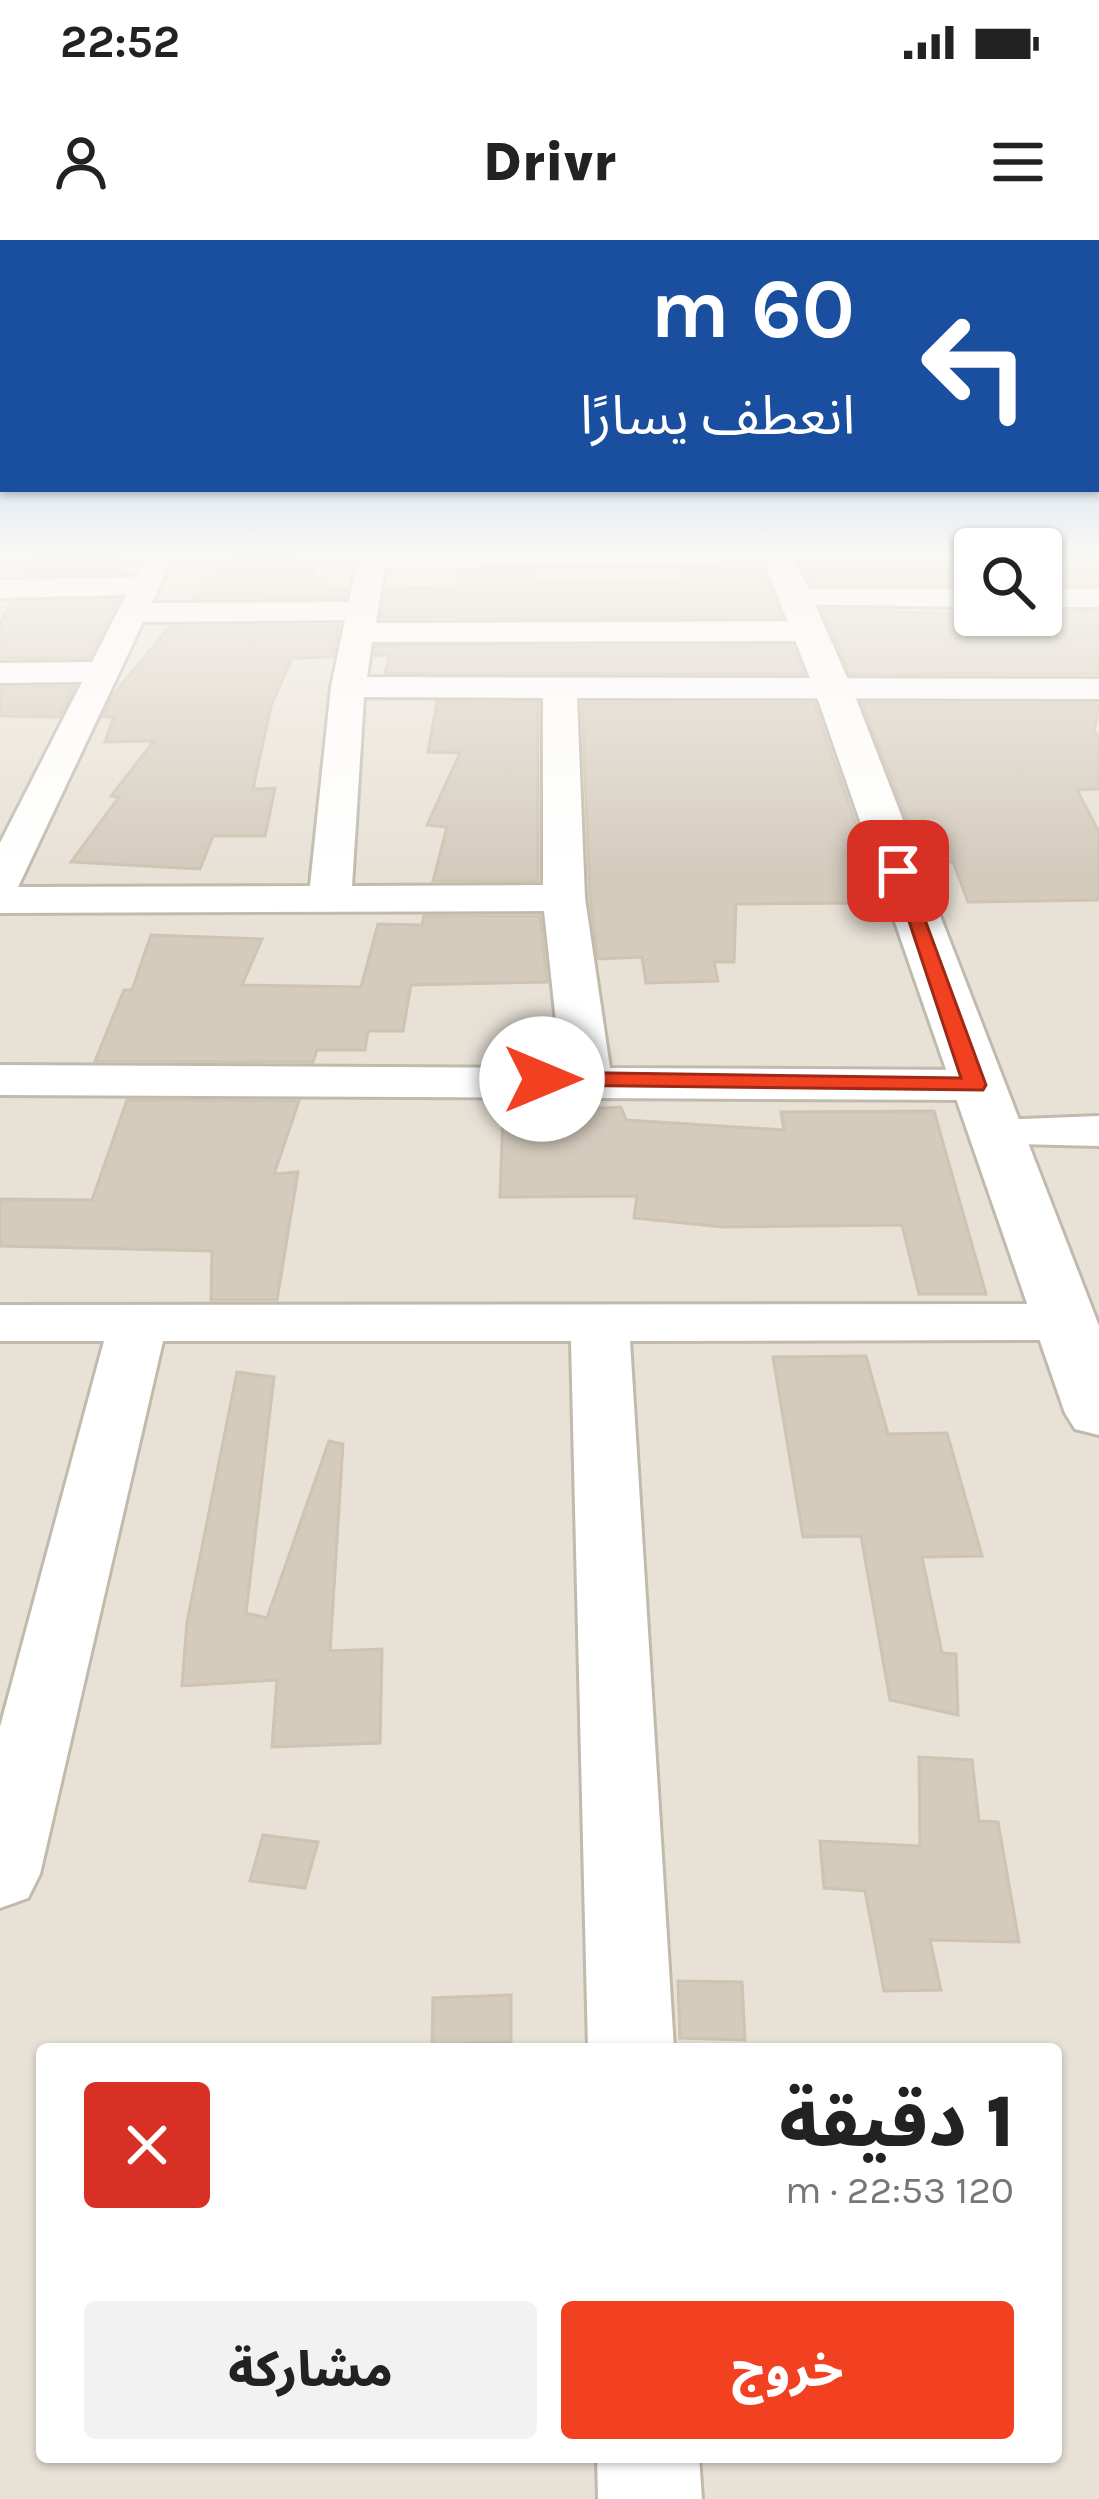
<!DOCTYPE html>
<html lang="ar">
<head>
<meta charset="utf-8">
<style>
  :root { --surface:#fff; --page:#f2f2f2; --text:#222; --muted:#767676; --accent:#f14120 }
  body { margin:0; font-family:Karla,"Noto Sans Arabic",sans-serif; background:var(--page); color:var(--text); direction:rtl; height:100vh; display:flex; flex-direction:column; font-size:45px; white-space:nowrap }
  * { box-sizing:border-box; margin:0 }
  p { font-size:39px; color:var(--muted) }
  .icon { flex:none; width:66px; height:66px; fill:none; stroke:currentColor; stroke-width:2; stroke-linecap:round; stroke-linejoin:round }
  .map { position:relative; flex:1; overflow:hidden; direction:ltr }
  .sheet { position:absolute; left:36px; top:1803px; width:1026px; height:420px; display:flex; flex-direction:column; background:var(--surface); border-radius:12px; box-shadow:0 3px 9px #0004; direction:rtl }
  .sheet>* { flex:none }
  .hud { position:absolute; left:0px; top:0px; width:1101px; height:252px; box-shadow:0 3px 9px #0004; direction:rtl; background:#1a4fa0; color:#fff; overflow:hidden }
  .controls { position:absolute; left:954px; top:288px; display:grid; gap:24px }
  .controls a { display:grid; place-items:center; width:108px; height:108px; border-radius:12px; background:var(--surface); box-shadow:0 3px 9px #0004; font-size:60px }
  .pin { position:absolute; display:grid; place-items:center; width:102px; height:102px; color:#fff; margin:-51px; border-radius:24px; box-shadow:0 6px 18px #0006 }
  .me { position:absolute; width:132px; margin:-66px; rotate:90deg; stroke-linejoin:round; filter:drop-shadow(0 0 9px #0008) }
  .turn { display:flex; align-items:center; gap:42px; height:252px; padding:0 48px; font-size:54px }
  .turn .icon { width:156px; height:156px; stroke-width:2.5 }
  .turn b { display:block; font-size:84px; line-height:102px }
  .round { display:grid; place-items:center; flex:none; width:126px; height:126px; border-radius:12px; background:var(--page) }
  .headline { display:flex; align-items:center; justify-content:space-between; height:204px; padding:0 48px }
  h1 { font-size:72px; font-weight:800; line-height:90px }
  .cta { display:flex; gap:24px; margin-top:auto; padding:24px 48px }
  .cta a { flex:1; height:138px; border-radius:12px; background:var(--accent); color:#fff; font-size:48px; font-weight:800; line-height:138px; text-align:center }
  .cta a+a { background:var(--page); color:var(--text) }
  .status { display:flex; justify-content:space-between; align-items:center; height:84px; padding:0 60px; background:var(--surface); direction:ltr }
  .status svg { height:33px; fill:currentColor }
  header { display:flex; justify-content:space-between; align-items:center; height:156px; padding:0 48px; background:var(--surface); font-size:54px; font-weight:800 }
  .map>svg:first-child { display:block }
  .residential { fill:#e7e1d6; fill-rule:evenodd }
  .building { fill:#d4cbbd; stroke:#cfc3b1; stroke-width:3 }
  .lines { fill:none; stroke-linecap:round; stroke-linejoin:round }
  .minor-casing { stroke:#c1baad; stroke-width:6 }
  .tertiary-casing { stroke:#c1baad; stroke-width:6 }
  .minor { fill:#fff; fill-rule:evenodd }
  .tertiary { fill:#fff; fill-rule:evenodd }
  .route { fill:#f14120; stroke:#9d2a15; stroke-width:3 }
</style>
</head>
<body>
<div class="status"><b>22:52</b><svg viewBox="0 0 49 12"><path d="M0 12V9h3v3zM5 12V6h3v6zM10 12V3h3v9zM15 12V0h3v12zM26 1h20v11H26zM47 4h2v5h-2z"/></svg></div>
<header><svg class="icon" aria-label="menu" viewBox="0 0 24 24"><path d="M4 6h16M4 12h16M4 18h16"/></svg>Drivr<svg class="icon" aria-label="person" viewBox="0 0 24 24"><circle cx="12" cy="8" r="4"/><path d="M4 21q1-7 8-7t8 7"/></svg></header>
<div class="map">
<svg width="1099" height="2259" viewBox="0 0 1099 2259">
  <rect width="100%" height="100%" fill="#f3efe7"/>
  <path class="residential" d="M0 314H975V375H1041V314H1099V2259H0ZM42 1809H1056V2217H42Z"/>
  <g class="building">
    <path d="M236 314 316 321 312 338H327L322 349H347L345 358H193Z"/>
    <path d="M124 316 122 333 24 335 34 317Z"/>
    <path d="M955 316H975V344H811L805 329 961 328Z"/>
    <path d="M1041 316 1099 317V344H1041Z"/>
    <path d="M727 323 762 329 781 377 381 378 386 348 459 347V333L532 332 530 340 682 344 686 328Z"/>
    <path d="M118 360 89 418H0V384L11 362Z"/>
    <path d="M822 369 975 375 1099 371V434H850Z"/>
    <path d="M339 385 333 417 292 418 271 466 253 549 275 548 265 596H213L200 629 71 622 119 557 111 556 154 501 105 502 114 477H103L113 455 170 386Z"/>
    <path d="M376 406H792L803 434 385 433 389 415 375 416Z"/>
    <path d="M0 447V448L75 447 59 477 0 476Z"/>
    <path d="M437 462H538V641H433L447 587 427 585 460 513 428 512Z"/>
    <path d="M582 463H814L869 622H856L865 663 736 664 734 722H714L718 741 646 743 642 717 598 719 590 658Z"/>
    <path d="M862 463 1099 464 1094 491 1099 498V549L1077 550 1099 592V660L968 662 953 622H924Z"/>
    <path d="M424 676H540L547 742 411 745 403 791H368L365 810H317L313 822 95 821 124 750H132L151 695 262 699 242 745 361 747 378 684 422 685Z"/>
    <path d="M127 860 299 861 274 934 298 932 277 1060H211L212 1011 0 1006V959L92 960Z"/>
    <path d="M621 867 626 880 784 890 781 872 934 871 986 1054H919L902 985 723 987 634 978 637 956 500 957 503 874Z"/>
    <path d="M866 1116 888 1194 947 1193 982 1316 922 1317 942 1413 956 1414 958 1475 890 1460 861 1296 803 1297 773 1117Z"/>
    <path d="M237 1132 274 1137 246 1373 267 1378 329 1201 343 1204 330 1411 382 1409 380 1503 272 1507 277 1440 182 1446 187 1382Z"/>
    <path d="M919 1517 972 1520 979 1581 998 1582 1019 1702 930 1700 941 1750 884 1751 865 1651 824 1648 820 1601 920 1606Z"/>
    <path d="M263 1595 318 1602 305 1648 250 1641Z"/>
    <path d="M678 1741 742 1742 745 1800 680 1798Z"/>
    <path d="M511 1755V1802L432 1805 433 1758Z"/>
  </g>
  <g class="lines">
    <defs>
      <g id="minor">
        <path d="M147 314H175L152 363 349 362 359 314H732L718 323 385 328 376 383 809 381 825 391 809 401 372 402 367 437 1099 439V459L577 458 585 658 610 828 975 830 992 835 1000 845 992 855 975 860 0 855V825L561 828 544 671 0 673V603L82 442 0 443V423L92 422 126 355 0 358V340L135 337ZM345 380 331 447 310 646 18 647 143 382ZM364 457 543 458V645L352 646Z"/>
        <path d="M794 349H975V367L783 364 779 358Z"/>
        <rect x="1041" y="349" width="58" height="18"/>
        <path d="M1099 876V906L975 903 968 892 975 881Z"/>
        <path d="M1066 1064 1087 1069 1095 1082 1087 1095 1066 1100 630 1101 674 1809H588L571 1101H163L40 1634 28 1658 0 1668V1487L104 1101H0V1065Z"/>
        <path d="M597 2217H699L702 2259H598Z"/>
      </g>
      <path id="tertiary" d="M761 314H793L853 451 1099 1086V1195L1075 1189 1065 1173 815 451Z"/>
    </defs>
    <use href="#minor" class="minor-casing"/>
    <use href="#tertiary" class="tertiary-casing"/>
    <use href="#minor" class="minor"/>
    <use href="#tertiary" class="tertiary"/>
  </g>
  <linearGradient id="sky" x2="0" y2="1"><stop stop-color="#8dbfea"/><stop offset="0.5" stop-color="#faf8f4"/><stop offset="1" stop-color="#faf8f4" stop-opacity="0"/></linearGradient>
  <rect width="1099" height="630" fill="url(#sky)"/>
  <path class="route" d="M891 627 907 631 986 845 983 850 542 845 531 839 542 832 961 838Z"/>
</svg>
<div class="controls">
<a><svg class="icon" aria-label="search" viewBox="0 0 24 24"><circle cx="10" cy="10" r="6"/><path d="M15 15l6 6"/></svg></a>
</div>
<div class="pin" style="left:898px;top:631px;background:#d93025"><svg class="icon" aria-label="arrive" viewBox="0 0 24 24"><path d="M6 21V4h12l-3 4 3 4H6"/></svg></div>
<svg class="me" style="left:542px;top:839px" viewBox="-20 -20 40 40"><circle r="19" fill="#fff"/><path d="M0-13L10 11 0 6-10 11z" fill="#f14120"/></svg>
<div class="hud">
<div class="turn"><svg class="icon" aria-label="left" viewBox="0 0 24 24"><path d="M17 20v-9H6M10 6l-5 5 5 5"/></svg><div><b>60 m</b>انعطف يسارًا</div></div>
</div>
<section class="sheet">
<div class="headline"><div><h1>1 دقيقة</h1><p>120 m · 22:53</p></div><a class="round" style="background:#d93025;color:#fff"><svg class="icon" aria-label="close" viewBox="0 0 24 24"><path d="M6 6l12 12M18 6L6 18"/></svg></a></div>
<div class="cta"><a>خروج</a><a>مشاركة</a></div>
</section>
</div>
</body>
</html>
